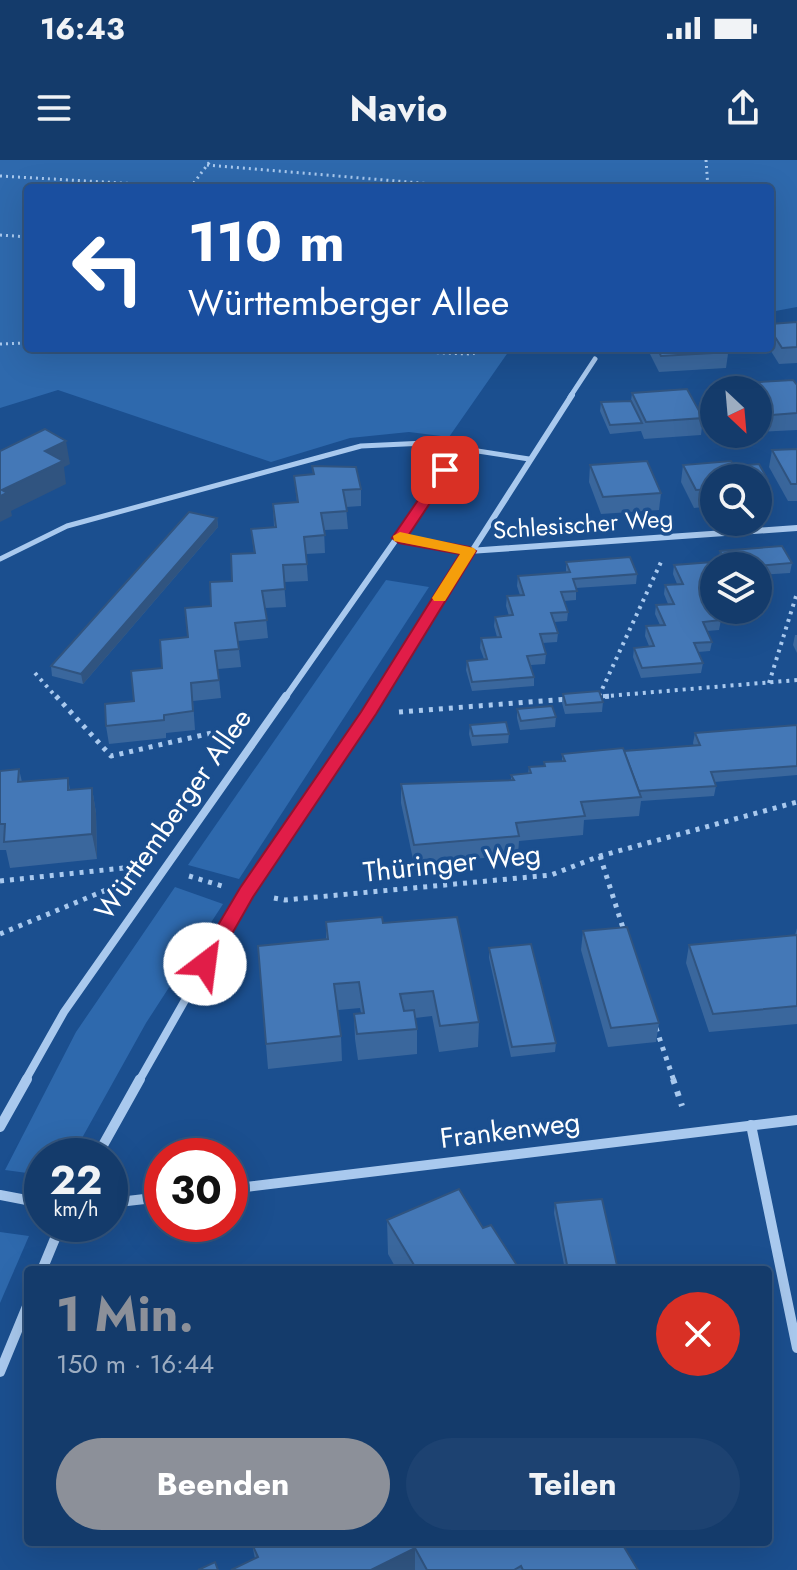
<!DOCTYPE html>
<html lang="de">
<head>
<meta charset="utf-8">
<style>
  :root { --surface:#143b6b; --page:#1d4271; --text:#f1f3f6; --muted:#9dadc1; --line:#33557e; --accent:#8c9099 }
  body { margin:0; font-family:Jost,sans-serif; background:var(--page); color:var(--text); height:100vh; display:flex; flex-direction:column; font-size:30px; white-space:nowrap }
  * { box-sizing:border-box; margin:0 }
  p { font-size:26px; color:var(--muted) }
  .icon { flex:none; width:44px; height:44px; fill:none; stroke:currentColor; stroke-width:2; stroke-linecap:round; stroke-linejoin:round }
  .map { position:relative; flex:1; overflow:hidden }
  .panel { position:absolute; left:24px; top:1106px; width:748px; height:280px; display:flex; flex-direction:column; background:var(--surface); border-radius:8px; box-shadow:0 8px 32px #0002,0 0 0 2px var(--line) }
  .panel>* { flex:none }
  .hud { position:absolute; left:24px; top:24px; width:750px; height:168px; border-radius:8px; box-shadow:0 8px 32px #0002,0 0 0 2px var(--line); background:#1a4fa0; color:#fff; overflow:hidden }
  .needle { width:52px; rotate:154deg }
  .buttons { position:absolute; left:700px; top:216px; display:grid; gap:16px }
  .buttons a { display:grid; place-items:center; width:72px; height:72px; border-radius:50%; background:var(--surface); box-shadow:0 8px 32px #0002,0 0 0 2px var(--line); font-size:40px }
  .speed { position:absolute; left:24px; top:978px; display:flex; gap:16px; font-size:40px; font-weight:700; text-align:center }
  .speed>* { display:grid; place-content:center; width:104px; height:104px; border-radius:50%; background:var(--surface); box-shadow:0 8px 32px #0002,0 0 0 2px var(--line); line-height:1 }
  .speed small { font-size:20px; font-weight:400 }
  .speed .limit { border:12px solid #d22; background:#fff; color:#111 }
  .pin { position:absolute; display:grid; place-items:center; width:68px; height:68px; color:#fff; margin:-34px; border-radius:16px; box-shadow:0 4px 12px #0006 }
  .me { position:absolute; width:88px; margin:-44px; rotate:30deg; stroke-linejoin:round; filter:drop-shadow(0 0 6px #0008) }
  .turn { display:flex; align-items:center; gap:28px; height:168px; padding:0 32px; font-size:36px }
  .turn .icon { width:104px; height:104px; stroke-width:2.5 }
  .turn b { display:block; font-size:56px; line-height:68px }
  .round { display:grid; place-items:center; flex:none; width:84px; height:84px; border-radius:42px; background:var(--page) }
  .summary { display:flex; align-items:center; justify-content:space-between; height:136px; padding:0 32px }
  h1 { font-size:48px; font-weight:700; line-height:60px; color:var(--accent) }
  .cta { display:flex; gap:16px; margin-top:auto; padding:16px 32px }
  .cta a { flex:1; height:92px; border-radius:48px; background:var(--accent); color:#fff; font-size:32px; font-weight:700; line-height:92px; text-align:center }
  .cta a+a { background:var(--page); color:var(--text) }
  .status { display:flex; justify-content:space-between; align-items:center; height:56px; padding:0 40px; background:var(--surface); direction:ltr }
  .status svg { height:22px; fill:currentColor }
  header { display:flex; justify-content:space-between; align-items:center; height:104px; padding:0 32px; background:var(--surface); font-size:36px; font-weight:700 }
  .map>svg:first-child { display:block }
  .green { fill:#2e69ad }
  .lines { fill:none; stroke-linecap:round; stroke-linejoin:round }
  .path-far3 { stroke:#a9c9ee; stroke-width:3; stroke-dasharray:2 4; stroke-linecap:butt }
  .path-far2 { stroke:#a9c9ee; stroke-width:4; stroke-dasharray:3 5; stroke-linecap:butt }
  .path-far1 { stroke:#a9c9ee; stroke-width:5; stroke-dasharray:4 6; stroke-linecap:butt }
  .path { stroke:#a9c9ee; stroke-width:6; stroke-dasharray:5 8; stroke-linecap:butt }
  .lane { stroke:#a9c9ee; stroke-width:5 }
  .street-far3 { stroke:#a9c9ee; stroke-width:5 }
  .street-far2 { stroke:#a9c9ee; stroke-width:6 }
  .street-far1 { stroke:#a9c9ee; stroke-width:8 }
  .street { stroke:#a9c9ee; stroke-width:10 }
  .wall { fill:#3a679d }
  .shaded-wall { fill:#305480 }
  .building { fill:#4478b7; stroke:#305480; stroke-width:2 }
  .route { fill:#e11d48; stroke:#92132f; stroke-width:2 }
  .slow { fill:#f59e0b }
  .labels { text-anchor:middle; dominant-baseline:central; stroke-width:7; stroke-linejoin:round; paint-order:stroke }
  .far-street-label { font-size:24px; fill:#fff; stroke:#1b4f8f }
  .street-label { font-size:28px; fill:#fff; stroke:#1b4f8f }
</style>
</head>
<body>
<div class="status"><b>16:43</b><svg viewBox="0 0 49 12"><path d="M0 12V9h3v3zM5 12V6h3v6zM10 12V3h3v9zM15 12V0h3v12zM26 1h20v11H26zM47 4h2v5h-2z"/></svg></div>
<header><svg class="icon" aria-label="menu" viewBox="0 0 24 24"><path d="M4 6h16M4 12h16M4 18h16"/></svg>Navio<svg class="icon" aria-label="share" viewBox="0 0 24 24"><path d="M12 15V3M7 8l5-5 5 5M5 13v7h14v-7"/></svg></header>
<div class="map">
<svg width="797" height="1410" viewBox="0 0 797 1410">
  <rect width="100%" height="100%" fill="#1b4f8f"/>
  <g class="green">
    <path d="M0 0H797V147L770 152V28H28V188H511L449 277 409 272 350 278 271 302 58 230 0 248Z"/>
    <path d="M386 420 429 427 239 719 188 705Z"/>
    <path d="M175 727 223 744 146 863 72 996H42V1015L5 1010 76 872Z"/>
    <path d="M0 1072 29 1076 0 1143Z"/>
  </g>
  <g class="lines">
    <g class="path-far3">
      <path d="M706 0 708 28"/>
      <path d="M207 5 479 28"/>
      <path d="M0 16 191 27"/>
      <path d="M190 28 211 0"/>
      <path d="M0 75 28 77"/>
      <path d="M0 184 28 183"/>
      <path d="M323 188 470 194 500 188"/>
    </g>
    <g class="path-far2">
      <path d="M35 513 57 538"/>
      <path d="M769 523 797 433"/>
      <path d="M599 536 661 402"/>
      <path d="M595 537 797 520"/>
    </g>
    <g class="path-far1">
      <path d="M56 536 111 596 229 569"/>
      <path d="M595 537 612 536"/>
      <path d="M399 552 569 539"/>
      <path d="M600 696 624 771"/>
      <path d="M189 716 222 726"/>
      <path d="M0 721 133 707"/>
      <path d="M274 738 285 740 551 715 600 696 797 642"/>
      <path d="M0 774 123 723"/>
      <path d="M656 868 674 921"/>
    </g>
    <path class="path" d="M673 919 682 946"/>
    <path class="lane" d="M0 399 67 366 361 286 426 283 529 299"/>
    <path class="street-far3" d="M570 237 595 199"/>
    <g class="street-far2">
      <path d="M399 378 469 391 797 368"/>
      <path d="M285 538 460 288"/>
      <path d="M378 538 572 235"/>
    </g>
    <g class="street-far1">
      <path d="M25 921 64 852 286 536"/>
      <path d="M139 921 246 733 379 536"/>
    </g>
    <g class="street">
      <path d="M751 965 797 1188"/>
      <path d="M0 967 27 919"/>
      <path d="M97 996 140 919"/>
      <path d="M230 1029 797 960"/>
      <path d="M0 1035 42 1043"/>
      <path d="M110 1043 162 1037"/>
      <path d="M42 1110 61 1064"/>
      <path d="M0 1212 28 1144"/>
    </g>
  </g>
  <g class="wall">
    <path d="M797 162V203L779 204 769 188 770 164Z"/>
    <path d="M647 188H766V192L728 194 726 208 659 212Z"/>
    <path d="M726 224 797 225V270L758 272V230H725Z"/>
    <path d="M632 233 703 258 701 275 644 279 641 271 610 274 600 251 601 242 631 241Z"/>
    <path d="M797 289V341H788L769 307 772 290Z"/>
    <path d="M590 305 661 333 659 350 601 354 589 322Z"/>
    <path d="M683 305 734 306 768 320 766 330H758V318H714V346L694 348 681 322Z"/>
    <path d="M312 306 361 329V346L346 347 348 369 324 370 325 393 306 394 308 421 284 422 286 447 265 448 268 478 238 481 241 507 218 509 221 538 193 541 195 570 166 573V578L109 584 106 566 134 541 162 508 232 421 254 393 251 369 274 367 273 344 297 342 294 316 313 314Z"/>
    <path d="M217 358 218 367 83 524 52 516 51 506Z"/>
    <path d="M720 391 792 403 790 413 758 415V406H714V450L721 460 719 470 707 471 712 482 710 491 698 492 703 503 701 513 641 518 633 497 634 488 649 486 645 476 646 466 660 465 655 454 656 445 668 444 664 434 665 425 677 424 673 414 674 405 719 401Z"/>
    <path d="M566 402 637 414 636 424 576 428V440L564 441 568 452 567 461 554 462 558 473 557 482 542 483 546 494 545 504 531 505 534 517V526L472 531 466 510 467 501 484 499 480 488 481 478 497 477 494 466 495 457 509 456 506 446 507 436 520 435 517 426 518 416 566 413Z"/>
    <path d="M795 475H797V493L793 485Z"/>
    <path d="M563 534 603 542 602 552 565 554 562 543Z"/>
    <path d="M517 549 556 557 555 567 520 570 517 558Z"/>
    <path d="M470 565 509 574 508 583 472 586 469 574Z"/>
    <path d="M797 565V615L714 622 716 626 714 636 641 641 639 656 584 660 583 675 519 681 518 695 414 704 401 643V624L511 620V615L528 614 529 607 544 606V602L562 601V594L694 586 693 583 695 573Z"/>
    <path d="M19 609 22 622 68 618 70 630 92 628 96 653 97 699 10 708 6 690H0V611Z"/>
    <path d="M326 762 383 763 479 862 478 887 439 892 432 856 415 858 417 869V894L358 900 355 879 354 854 361 853 360 848 338 850 341 876 342 901 268 909 258 786 326 780Z"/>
    <path d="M797 768V864L709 872 686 803 689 785 795 775Z"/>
    <path d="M583 771 659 863 656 882 608 887 581 790Z"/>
    <path d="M489 788 556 883 555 892 511 897 489 798Z"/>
    <path d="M555 1043 618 1110H565L554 1053Z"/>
    <path d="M387 1060 483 1068 520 1110H397L388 1094Z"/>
    <path d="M621 1382 638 1410H231L255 1399 252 1384Z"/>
  </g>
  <g class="shaded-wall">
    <path d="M66 281 70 304 64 307 66 324 11 351 12 356 0 362V336L2 330 45 291Z"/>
    <path d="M217 358 218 367 83 524 81 514Z"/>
    <path d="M92 628 96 653 97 699 92 674Z"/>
    <path d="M415 1388V1410H371Z"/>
  </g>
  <g class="building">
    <path d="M797 162V187L782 188 770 169V164Z"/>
    <path d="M657 188H726L729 192 661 196Z"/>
    <path d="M793 220 797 225V253L758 256V230H729L726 224Z"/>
    <path d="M687 229 703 258 646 262 632 233Z"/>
    <path d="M631 241 642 263 610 265 601 242Z"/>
    <path d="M45 269 66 281 45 291 63 301 2 330 7 333 0 336V291Z"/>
    <path d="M797 289V324H791L772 290Z"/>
    <path d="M647 301 661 333 603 337 590 305Z"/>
    <path d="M731 301 741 318H714V329L696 330 683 305Z"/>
    <path d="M759 304 768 320 758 321V318H741L734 306Z"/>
    <path d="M312 306 356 307 361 329 343 330 347 351 321 353 325 375 304 377 307 404 283 405 285 429 262 431 267 460 235 463 239 489 215 491 219 520 191 523 193 551 164 555V560L106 566 105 544 134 541 131 511 162 508 160 480 188 477 185 448 211 446 210 422 232 421 231 394 255 393 251 369 276 367 273 344 298 342 294 316 314 314Z"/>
    <path d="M189 352 217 358 81 514 51 506Z"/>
    <path d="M782 386 792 403 757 406H714V441H711L714 446V450H716L721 460 703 462 712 482 694 483 703 503 642 508 634 488 654 486 646 466 665 465 656 445 674 444 665 425 683 424 674 405 725 401 720 391Z"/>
    <path d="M630 397 637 414 573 419 577 431 561 432 568 452 551 453 558 473 540 474 546 494 527 496 534 517 472 522 467 501 487 499 481 478 501 477 495 457 513 455 507 436 524 435 518 416 570 412 566 402Z"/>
    <path d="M599 531 603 542 566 545 563 534Z"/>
    <path d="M552 546 556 557 521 561 517 549Z"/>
    <path d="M506 562 509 574 473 576 470 565Z"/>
    <path d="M797 565V606L711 612 716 626 639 631 624 591 700 585 695 573Z"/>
    <path d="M623 588 641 637 581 642 585 656 516 663 519 676 414 685 401 624 514 620 511 615 531 613 529 607 545 606 544 602 565 601 562 594Z"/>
    <path d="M19 609 18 622 68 618V630L92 628V674L4 682 5 664H0V611Z"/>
    <path d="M382 757 383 763 457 757 479 862 440 866 433 831 400 834 404 851 414 850 417 869 357 874 354 854 364 853 359 822 334 824 341 876 266 884 258 786 328 779 326 762Z"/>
    <path d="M627 767 659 863 611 868 583 771Z"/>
    <path d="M797 775V846L713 854 689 785Z"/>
    <path d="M531 784 556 883 512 887 489 788Z"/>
    <path d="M459 1029 483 1068 491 1065 520 1110H417L387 1060Z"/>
    <path d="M602 1039 618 1110H568L555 1043Z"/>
    <path d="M257 1382H621L638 1410H523L521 1406 514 1410H427L415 1388 371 1410H231L258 1397 252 1384Z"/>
    <path d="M215 1402 218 1410H198Z"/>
  </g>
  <path class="route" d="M445 306 452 310 408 376 469 387 476 391 376 554 253 737 212 809H198L195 804 240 728 361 552 460 394 399 383 392 378 440 308Z"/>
  <path class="slow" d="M400 372 474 388 476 391 445 441H434L432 438 460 394 394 381 393 376Z"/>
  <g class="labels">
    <g class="far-street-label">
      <text transform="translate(583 364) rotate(-4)">Schlesischer Weg</text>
    </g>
    <g class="street-label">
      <text transform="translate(173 654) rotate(-55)">Württemberger Allee</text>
      <text transform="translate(452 703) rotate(-6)">Thüringer Weg</text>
      <text transform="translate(510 970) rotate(-7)">Frankenweg</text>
    </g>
  </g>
</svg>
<div class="buttons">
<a><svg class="needle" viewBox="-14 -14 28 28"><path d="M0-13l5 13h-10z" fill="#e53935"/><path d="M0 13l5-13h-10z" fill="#9dadc1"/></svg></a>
<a><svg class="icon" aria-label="search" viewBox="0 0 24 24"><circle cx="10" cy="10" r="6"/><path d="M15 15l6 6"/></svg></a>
<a><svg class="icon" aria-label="layers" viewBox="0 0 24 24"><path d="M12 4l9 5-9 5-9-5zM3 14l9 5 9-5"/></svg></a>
</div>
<div class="speed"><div>22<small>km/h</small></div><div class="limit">30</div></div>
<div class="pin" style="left:445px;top:310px;background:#d93025"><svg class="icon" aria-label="arrive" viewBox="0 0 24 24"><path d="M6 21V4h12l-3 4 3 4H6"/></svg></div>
<svg class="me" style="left:205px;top:804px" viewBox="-20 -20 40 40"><circle r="19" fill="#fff"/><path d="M0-13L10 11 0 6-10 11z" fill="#e11d48"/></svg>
<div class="hud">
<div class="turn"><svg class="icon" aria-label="left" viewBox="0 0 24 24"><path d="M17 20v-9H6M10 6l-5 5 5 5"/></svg><div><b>110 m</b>Württemberger Allee</div></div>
</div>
<section class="panel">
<div class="summary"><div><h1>1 Min.</h1><p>150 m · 16:44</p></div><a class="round" style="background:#d93025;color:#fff"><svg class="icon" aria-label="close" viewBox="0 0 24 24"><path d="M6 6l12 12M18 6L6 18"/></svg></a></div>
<div class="cta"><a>Beenden</a><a>Teilen</a></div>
</section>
</div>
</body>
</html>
